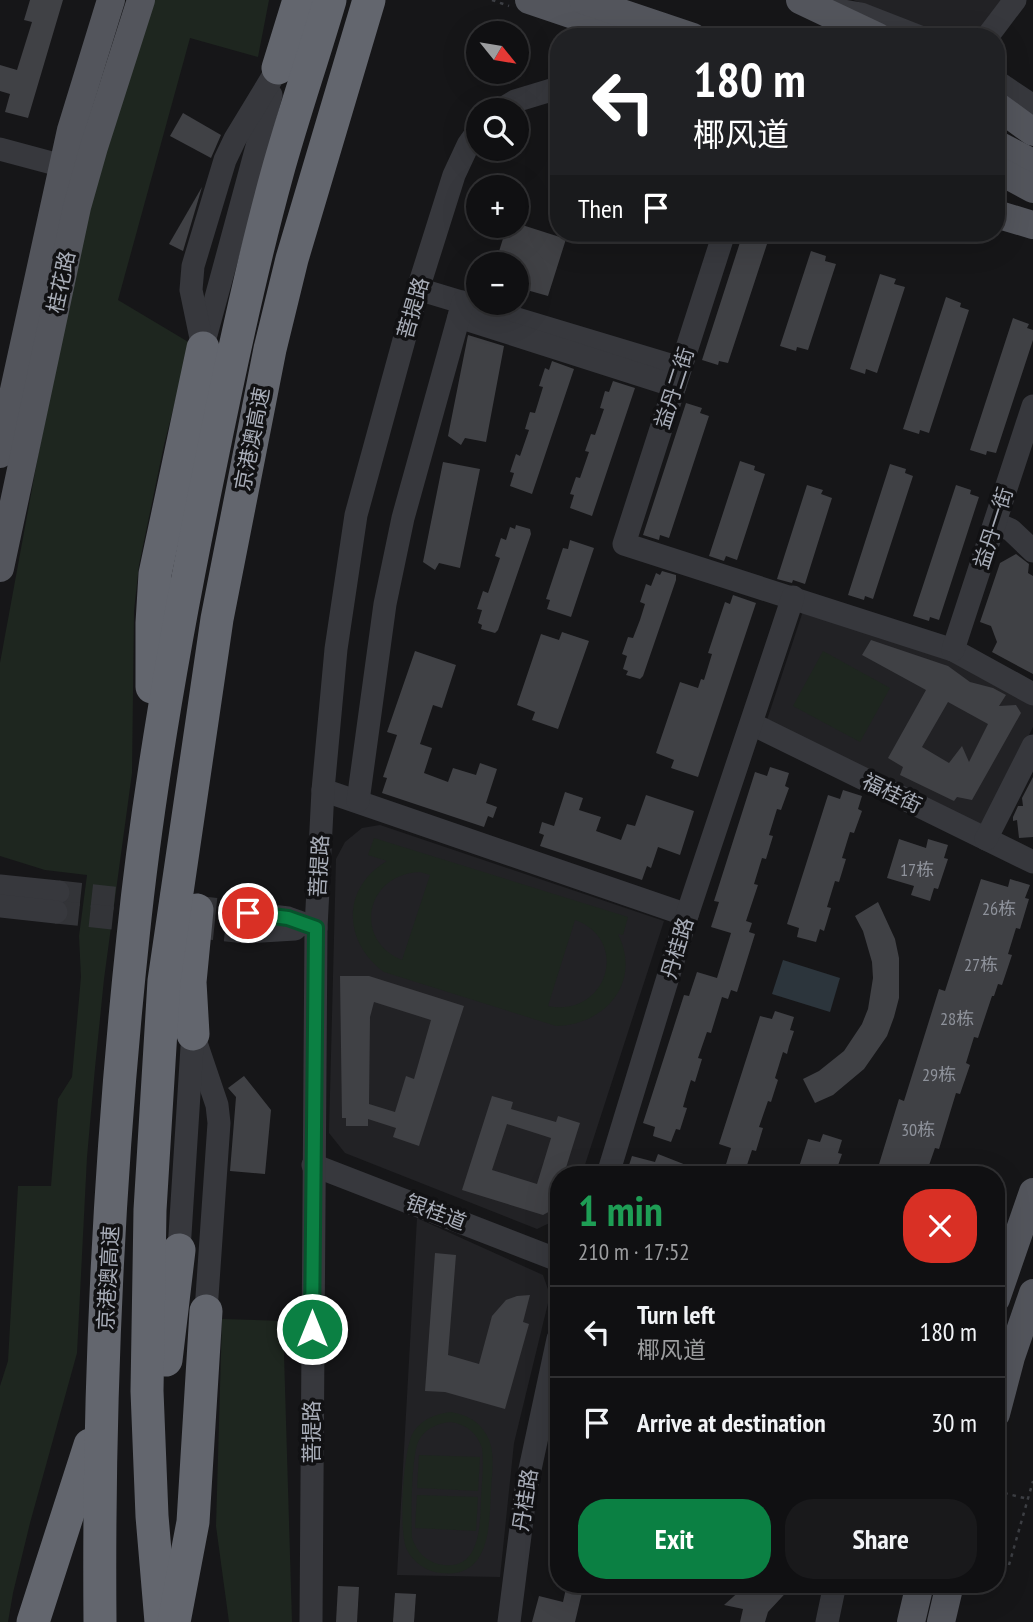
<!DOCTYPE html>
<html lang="en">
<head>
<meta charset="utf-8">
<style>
  :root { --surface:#101012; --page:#19191b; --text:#f1f3f6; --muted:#9c9d9f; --line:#303032; --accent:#0b8043 }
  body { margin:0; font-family:"PT Sans Narrow","Noto Sans SC",sans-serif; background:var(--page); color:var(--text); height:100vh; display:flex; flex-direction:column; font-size:26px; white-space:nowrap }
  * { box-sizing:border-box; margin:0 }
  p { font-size:23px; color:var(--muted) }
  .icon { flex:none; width:38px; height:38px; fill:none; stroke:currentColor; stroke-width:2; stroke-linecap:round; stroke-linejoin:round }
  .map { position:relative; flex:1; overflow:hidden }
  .side { position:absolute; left:550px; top:1166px; width:455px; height:427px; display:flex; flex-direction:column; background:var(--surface); border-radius:28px; box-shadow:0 7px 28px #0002,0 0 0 2px var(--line) }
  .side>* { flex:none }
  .banner { position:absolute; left:550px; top:28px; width:455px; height:214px; border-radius:28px; box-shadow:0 7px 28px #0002,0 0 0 2px var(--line); background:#202124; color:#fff; overflow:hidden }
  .needle { width:46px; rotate:120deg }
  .controls { position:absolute; left:466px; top:21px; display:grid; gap:14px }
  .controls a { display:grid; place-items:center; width:63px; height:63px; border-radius:50%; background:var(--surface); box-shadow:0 7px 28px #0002,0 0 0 2px var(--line); font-size:35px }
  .pin { position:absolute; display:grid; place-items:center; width:60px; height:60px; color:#fff; margin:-30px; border:4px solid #fff; border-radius:50%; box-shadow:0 2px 7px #0007 }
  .me { position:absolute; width:77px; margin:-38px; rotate:0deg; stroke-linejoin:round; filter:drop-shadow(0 0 5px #0008) }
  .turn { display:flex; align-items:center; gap:24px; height:147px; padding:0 28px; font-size:32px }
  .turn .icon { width:91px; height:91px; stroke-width:2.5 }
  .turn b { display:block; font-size:49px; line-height:60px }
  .then { display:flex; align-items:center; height:66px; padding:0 28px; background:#0003; gap:14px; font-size:26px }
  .round { display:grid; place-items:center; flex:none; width:74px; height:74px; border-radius:28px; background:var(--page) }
  .overview { display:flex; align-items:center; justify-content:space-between; height:119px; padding:0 28px }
  h1 { font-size:42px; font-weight:800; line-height:52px; color:#1e9e55 }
  .primary-button { display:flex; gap:14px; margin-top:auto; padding:14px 28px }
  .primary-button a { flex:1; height:80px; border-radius:28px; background:var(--accent); color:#fff; font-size:28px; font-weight:800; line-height:80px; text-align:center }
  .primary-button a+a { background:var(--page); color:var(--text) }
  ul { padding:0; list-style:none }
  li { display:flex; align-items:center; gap:21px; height:91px; padding:0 28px; border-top:2px solid var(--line) }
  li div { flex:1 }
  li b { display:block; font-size:26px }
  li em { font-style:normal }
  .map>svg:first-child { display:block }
  .built { fill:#222225 }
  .green { fill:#1e261f; fill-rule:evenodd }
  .water { fill:#2c353c }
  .building { fill:#404145; fill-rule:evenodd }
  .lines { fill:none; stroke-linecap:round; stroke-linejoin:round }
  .minor-tunnel { stroke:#333438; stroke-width:23; stroke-dasharray:23 11; stroke-linecap:butt }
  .path { stroke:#3d3f44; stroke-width:2.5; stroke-dasharray:3.5 5; stroke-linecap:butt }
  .minor { stroke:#37383d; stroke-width:23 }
  .major { stroke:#53555c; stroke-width:28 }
  .highway { stroke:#63666e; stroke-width:33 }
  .route-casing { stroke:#07532c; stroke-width:18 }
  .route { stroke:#0b8043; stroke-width:12 }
  .labels { text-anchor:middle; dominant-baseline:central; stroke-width:7; stroke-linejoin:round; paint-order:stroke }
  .number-label { font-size:18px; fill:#8e929b }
  .street-label { font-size:21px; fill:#a8adb8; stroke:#111113 }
</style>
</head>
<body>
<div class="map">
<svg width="1033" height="1622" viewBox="0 0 1033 1622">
  <rect width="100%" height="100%" fill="#161618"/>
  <g class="built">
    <path d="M853 0H1015L987 37H951Z"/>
    <path d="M809 593 1033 687V727L983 826 767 720Z"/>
    <path d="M380 825 664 921 582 1174H558V1219L537 1229 345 1153 329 1133 336 859 345 842 362 828Z"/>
    <path d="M417 1218 543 1275 550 1295 514 1443 500 1577 397 1575Z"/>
  </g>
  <g class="green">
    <path d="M152 0H269L258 57 190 38 118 300 190 343 164 445 139 565 134 611 132 773 104 979 95 1068 87 1157 77 1353 30 1523 13 1593 8 1622H0V1386L8 1361 18 1186H51L58 1099 72 1077 81 977 79 936 87 875 45 870 0 856V663L38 456 94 180Z"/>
    <path d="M823 651 890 688 860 742 793 706Z"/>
    <path d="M374 838 628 917 623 935 618 934C642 982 606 1025 556 1026L384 972C343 942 341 888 387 861L368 855ZM420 872 430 875 402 960C352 939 366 874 420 872ZM575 920C631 940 607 1018 548 1006Z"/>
    <path d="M222 1319 283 1321 292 1622H229L216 1526Z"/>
    <path d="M451 1412C466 1415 478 1420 486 1434 496 1450 492 1472 491 1491 489 1525 491 1579 441 1573 427 1572 414 1563 407 1550 398 1533 403 1446 414 1431 424 1418 436 1414 451 1412ZM451 1422C467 1425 477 1433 482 1448 484 1465 482 1481 481 1498 480 1525 481 1574 438 1564 424 1560 417 1551 412 1538 411 1519 411 1455 419 1440 426 1428 438 1423 451 1422Z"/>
    <path d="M419 1455 480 1457 478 1491 417 1488Z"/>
    <path d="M417 1495 478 1497 476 1531 415 1528Z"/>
  </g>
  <path class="water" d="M783 960 840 978 830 1012 772 994Z"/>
  <g class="building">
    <path d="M30 0H63L28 118 5 112 10 94 0 91V65L17 70 32 22 24 20Z"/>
    <path d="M183 113 221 135 211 158 170 136Z"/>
    <path d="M202 187 183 251 169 244Z"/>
    <path d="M516 223 566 239 548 296 516 287V264H495L507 226H516Z"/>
    <path d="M743 233H761L759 238 768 241 728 363 719 361 718 365 702 360Z"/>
    <path d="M811 251 826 256 825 261 836 264 808 350 797 347 796 351 780 346Z"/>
    <path d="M880 274 896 279 894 284 905 287 877 373 866 369 865 374 850 369Z"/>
    <path d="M946 297 961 303 960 307 969 310 929 433 920 430 919 434 903 429Z"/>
    <path d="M1013 318 1029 324 1027 328 1033 330V340L996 453 987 451 986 455 970 450Z"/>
    <path d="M468 335 504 346 486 442 465 438 461 445 448 436Z"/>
    <path d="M552 361 574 369 532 494 510 486 514 473 510 472 516 454 520 456 529 430 525 429 530 412 535 413 543 387 539 386 545 368 549 370Z"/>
    <path d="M613 381 635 388 592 516 570 508 574 495 570 494 576 477 580 478 589 452 585 451 591 434 595 435 604 409 600 408 605 391 609 392Z"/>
    <path d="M686 403 702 408 700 413 709 416 669 538 660 535 659 540 643 535Z"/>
    <path d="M740 461 755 466 754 470 765 474 737 560 726 556 724 561 709 556Z"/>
    <path d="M443 462 480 469 460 568 439 563 435 570 423 562Z"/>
    <path d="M890 464 906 469 905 473 913 476 873 599 865 596 864 600 848 595Z"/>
    <path d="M807 485 823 490 821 494 832 498 805 584 793 580 792 583 777 579Z"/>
    <path d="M956 485 971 490 970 494 979 497 939 620 930 617 929 621 913 616Z"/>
    <path d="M516 525 530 529 531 534 498 630 495 633 481 629 482 625 478 623 482 610 477 609 483 591 488 593 500 558 495 556 501 538 506 540 510 527 515 529Z"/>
    <path d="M570 540 594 548 571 617 547 609 550 600 546 599 563 548 568 549Z"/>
    <path d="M1016 554 1029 564 1028 573 1033 576V674L992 652 997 642 991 626 980 622 1000 563Z"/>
    <path d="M662 571 676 575V580L643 676 640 679 626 675 628 671 623 669 627 656 622 654 628 637 633 638 640 620 645 604 640 602 646 584 651 586 656 573 660 575Z"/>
    <path d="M733 595 756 603 698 777 671 768 674 760 656 753 680 682 698 688 701 679 704 680 712 654 708 653 725 602 730 604Z"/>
    <path d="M562 632 589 641 558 729 532 720 535 712 517 705 541 634 559 640Z"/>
    <path d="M871 640 948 666 970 682 993 688 1006 695 999 706 1016 705 1021 713 972 800 957 797 954 801 900 775 903 767 888 758 926 690 862 655ZM948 702 988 724 969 762 962 746 949 763 922 747Z"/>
    <path d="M415 651 456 665 442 708 433 705 420 744 432 748 424 773 448 782 453 768 476 775 480 763 497 769 486 803 497 807 493 818 488 816 484 827 382 793 387 778 383 777 397 735 387 732Z"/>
    <path d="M770 767 789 773 785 786 789 788 781 810 777 809 769 835 773 836 766 859 762 858 754 884 758 885 746 921 752 923 749 932 755 934 737 992 731 990 728 999 722 997 711 1033 707 1032 698 1058 702 1059 695 1082 691 1080 687 1093 683 1107 687 1108 680 1130 676 1129 671 1142 653 1136 655 1127 643 1123 684 995 689 996 697 972 717 978 731 933 711 927 719 902 714 901 755 772 767 776Z"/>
    <path d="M1033 777V837L1019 838 1017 820 1013 821V817L1018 806H1023L1022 798Z"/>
    <path d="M843 790 862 796 858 809 862 811 854 833 850 832 842 858 846 859 839 882 835 881 827 907 831 908 824 931 820 929 816 942 797 937 799 928 787 924 828 795 840 799Z"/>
    <path d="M565 792 583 798 579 810 601 817 596 831 621 840 627 824 635 826 646 795 694 811 680 855 658 847 651 868 647 866 642 880 540 846 544 835 539 833 542 822 554 826Z"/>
    <path d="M899 839 926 848 928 839 948 845 944 858 948 859 938 889 934 888 930 901 911 895 914 886 887 878Z"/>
    <path d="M981 879 1008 887 1010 879 1030 885 1025 898 1029 899 1020 929 1016 928 1008 954 1012 955 1002 985 998 984 994 996H992L978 1038 974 1037 966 1063 970 1065 960 1094 956 1093 939 1149 935 1148 926 1174H876L899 1099 904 1101 939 989 945 991Z"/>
    <path d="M878 902 895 939 899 958V998L894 1017 887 1036 864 1069 833 1095 815 1103 803 1079 819 1071 844 1051 862 1024 868 1009 873 978 872 962 863 931 855 916Z"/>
    <path d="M340 976H369L464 1006 419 1146 393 1137 396 1128 368 1119V1126H346V1118H342ZM374 1002 431 1020 414 1079 406 1076 395 1112 369 1104 370 1017Z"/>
    <path d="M775 1011 794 1017 790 1030 794 1031 789 1046 787 1054 783 1052 775 1078 778 1080 771 1102 768 1101 759 1127 763 1128 756 1151 752 1150 744 1174H723L731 1148 719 1144 760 1016 772 1019Z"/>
    <path d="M244 1076 271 1110 265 1174 230 1171 236 1097 228 1088Z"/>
    <path d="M492 1096 513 1102 511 1109 556 1122 558 1116 580 1123 564 1174H558V1191L552 1210 543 1215 462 1190ZM507 1124 551 1138 537 1184 492 1170Z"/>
    <path d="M823 1134 842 1140 838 1153 842 1154 835 1174H812L798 1170 808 1139 820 1142Z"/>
    <path d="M658 1154 704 1172V1174H626L632 1156 655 1162Z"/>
    <path d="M435 1253 456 1255 448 1355 479 1364 492 1316 506 1300 517 1296 530 1295 523 1322 529 1324 505 1409 445 1392 425 1391Z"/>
    <path d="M567 1584H584L575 1622H532L539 1596 563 1602Z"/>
    <path d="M737 1584H794L768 1612 765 1622H740L743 1609 724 1605 742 1589Z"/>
    <path d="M338 1586 359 1587 357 1622H336Z"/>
    <path d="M395 1593 416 1594 414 1622H393Z"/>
  </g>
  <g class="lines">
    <g class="minor-tunnel">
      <path d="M58 892 248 913"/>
      <path d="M56 912 246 932"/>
    </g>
    <g class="path">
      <path d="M492 0 509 6"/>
      <path d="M714 30 734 37"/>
      <path d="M996 1491 1028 1499"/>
      <path d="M1009 1565 1033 1481"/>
    </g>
    <g class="minor">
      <path d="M837 10 861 14 920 37"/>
      <path d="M987 37 1015 0"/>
      <path d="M996 81 1033 106"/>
      <path d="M500 110 515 101 558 88"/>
      <path d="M0 149 78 170"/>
      <path d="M724 233 624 544 953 650 1033 694"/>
      <path d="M418 289 680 368"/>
      <path d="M459 317 675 386"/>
      <path d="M204 342 271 95"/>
      <path d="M203 348 191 290 193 266 225 160 235 139 278 68"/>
      <path d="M995 523 1011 530 1033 551"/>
      <path d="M953 650 1033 406"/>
      <path d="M752 724 1033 862"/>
      <path d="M323 790 687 915"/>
      <path d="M358 801 385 604 403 518 463 302"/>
      <path d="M986 839 1033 746"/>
      <path d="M0 886 58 892"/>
      <path d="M0 906 56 912"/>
      <path d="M248 913 288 918 316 928"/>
      <path d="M246 932 295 929"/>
      <path d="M193 1034 217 1105 219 1123 206 1311"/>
      <path d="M313 1165 558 1260"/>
      <path d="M608 1174 687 915 793 597"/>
      <path d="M179 1250 192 1047"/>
      <path d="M311 1622 316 928 323 790 336 649 356 515 418 289 454 175 468 145 478 131"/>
      <path d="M509 1622 526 1488 558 1339"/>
      <path d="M827 1622 835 1584"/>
    </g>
    <g class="major">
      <path d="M529 0 603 25"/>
      <path d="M583 0 693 37"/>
      <path d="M800 0 878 37"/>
      <path d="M996 105 1033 132"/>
      <path d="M996 144 1033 163"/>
      <path d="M996 169 1033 189"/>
      <path d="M996 214 1033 225"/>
      <path d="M0 454 71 130 111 0"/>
      <path d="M0 568 77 207 94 147 141 0"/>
      <path d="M996 1299 1033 1192"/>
      <path d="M996 1414 1011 1357 1033 1293"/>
      <path d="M911 1622 920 1584"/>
      <path d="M941 1622 950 1584"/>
    </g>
    <g class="highway">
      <path d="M278 68 299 0"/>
      <path d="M152 687V623L155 574 203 348"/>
      <path d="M193 1034 190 982 197 910"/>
      <path d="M166 1360 179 1250"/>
      <path d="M33 1622 90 1445"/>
      <path d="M100 1622C98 1395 109 1163 133 937 149 781 177 626 209 472 229 372 250 272 277 174 293 116 313 58 330 0"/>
      <path d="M161 1622 152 1516 147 1391 150 1210 164 981 217 619 270 349 292 259 369 0"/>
      <path d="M174 1622 193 1522 206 1311"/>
    </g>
  </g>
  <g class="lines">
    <defs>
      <path id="route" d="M248 913 288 918 316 928 312 1329"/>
    </defs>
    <use href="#route" class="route-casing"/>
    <use href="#route" class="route"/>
  </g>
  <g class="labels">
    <g class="number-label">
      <text x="917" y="869">17栋</text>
      <text x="999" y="908">26栋</text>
      <text x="981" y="964">27栋</text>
      <text x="957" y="1018">28栋</text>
      <text x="939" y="1074">29栋</text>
      <text x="918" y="1129">30栋</text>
    </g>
    <g class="street-label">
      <text transform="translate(61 282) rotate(-78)">桂花路</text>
      <text transform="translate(413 308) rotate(-74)">菩提路</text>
      <text transform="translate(674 388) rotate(-72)">益丹二街</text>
      <text transform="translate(252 439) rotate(-79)">京港澳高速</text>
      <text transform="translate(993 528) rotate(-72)">益丹一街</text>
      <text transform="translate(892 793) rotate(26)">福桂街</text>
      <text transform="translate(319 866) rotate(-87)">菩提路</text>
      <text transform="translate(677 948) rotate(-73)">丹桂路</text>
      <text transform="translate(436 1212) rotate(21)">银桂道</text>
      <text transform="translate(108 1278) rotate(-87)">京港澳高速</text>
      <text transform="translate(311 1432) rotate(-90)">菩提路</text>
      <text transform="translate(525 1500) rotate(-81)">丹桂路</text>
    </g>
  </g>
</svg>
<div class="controls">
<a><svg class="needle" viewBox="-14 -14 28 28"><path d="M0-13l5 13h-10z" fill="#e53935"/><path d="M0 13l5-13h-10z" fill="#9c9d9f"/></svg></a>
<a><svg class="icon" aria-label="search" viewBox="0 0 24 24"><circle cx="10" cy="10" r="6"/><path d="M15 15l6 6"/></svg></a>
<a>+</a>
<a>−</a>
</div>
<div class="pin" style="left:248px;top:913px;background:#d93025"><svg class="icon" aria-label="arrive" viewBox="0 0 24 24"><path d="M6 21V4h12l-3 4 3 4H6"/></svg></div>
<svg class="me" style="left:312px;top:1329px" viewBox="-20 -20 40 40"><circle r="17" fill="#0b8043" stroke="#fff" stroke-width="3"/><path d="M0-11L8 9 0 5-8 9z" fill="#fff"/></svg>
<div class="banner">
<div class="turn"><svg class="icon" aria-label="left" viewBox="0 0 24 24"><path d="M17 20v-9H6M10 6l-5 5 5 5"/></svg><div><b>180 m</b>椰风道</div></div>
<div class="then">Then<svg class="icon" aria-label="arrive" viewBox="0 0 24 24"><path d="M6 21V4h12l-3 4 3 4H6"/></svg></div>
</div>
<section class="side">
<div class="overview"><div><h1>1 min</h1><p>210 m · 17:52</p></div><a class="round" style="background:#d93025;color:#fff"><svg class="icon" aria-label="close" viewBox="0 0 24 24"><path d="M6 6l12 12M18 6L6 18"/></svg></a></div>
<ul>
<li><svg class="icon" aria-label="left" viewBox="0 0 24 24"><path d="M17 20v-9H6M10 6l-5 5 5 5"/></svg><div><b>Turn left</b><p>椰风道</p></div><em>180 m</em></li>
<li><svg class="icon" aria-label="arrive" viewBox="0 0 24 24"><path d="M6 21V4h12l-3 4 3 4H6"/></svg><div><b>Arrive at destination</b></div><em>30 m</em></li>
</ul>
<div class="primary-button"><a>Exit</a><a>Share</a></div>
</section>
</div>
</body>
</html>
